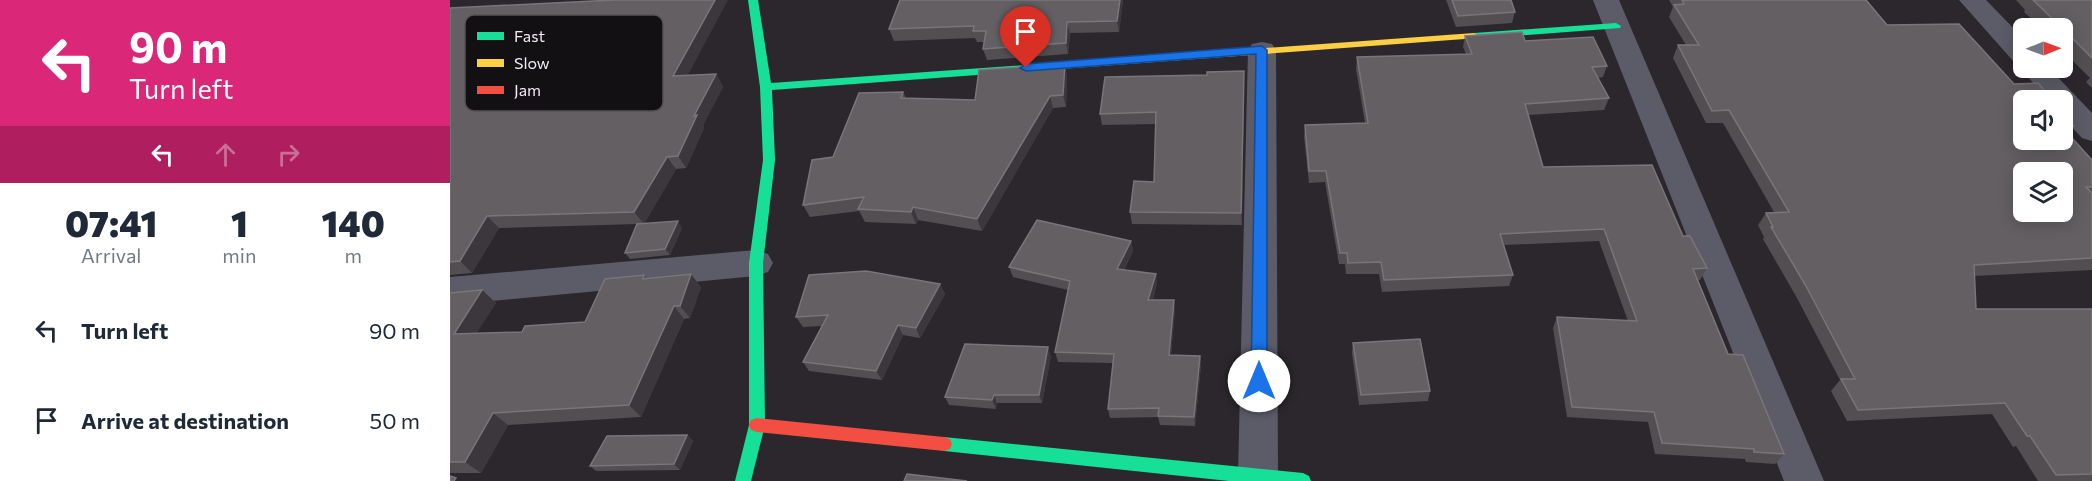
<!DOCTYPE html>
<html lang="en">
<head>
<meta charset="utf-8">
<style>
  :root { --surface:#fff; --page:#f6f6f7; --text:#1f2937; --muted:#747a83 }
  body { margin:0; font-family:Commissioner,sans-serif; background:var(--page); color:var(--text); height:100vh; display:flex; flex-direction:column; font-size:22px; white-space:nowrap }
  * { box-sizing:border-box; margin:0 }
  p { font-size:20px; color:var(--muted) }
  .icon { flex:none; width:33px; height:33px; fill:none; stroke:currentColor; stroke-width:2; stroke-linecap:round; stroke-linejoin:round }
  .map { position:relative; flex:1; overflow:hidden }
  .side { display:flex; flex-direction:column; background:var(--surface); width:450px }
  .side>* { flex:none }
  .guide { background:#db2777; color:#fff; overflow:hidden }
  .needle { width:39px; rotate:89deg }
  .buttons { position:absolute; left:1563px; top:18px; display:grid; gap:12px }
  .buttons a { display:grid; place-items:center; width:60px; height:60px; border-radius:9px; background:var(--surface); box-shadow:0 3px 15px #0003; font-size:30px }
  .pin { position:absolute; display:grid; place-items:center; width:51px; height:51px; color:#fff; margin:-62px -26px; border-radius:50% 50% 50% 0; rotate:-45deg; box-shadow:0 0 6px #0007 }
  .pin .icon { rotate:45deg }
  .me { position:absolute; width:66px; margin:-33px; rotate:0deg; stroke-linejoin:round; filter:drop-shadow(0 0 4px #0008) }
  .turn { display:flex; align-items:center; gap:21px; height:126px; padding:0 30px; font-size:27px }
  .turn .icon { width:78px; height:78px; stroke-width:2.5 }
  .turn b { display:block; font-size:42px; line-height:51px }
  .lanes { display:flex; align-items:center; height:57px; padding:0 30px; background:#0003; justify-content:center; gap:30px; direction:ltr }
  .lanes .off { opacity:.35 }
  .eta { display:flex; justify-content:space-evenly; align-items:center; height:102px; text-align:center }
  .eta b { font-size:36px; font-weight:800; line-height:42px }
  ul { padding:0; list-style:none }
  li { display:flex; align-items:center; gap:18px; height:90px; padding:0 30px }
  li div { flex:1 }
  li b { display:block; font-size:22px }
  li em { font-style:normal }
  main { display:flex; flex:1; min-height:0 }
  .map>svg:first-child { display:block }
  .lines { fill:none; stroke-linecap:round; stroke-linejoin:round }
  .street { fill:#5c5c68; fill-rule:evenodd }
  .fast { fill:#16e098; fill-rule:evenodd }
  .slow { fill:#ffcf43; fill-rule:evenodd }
  .jam { fill:#f24e42; fill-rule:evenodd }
  .wall { fill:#524e52 }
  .shaded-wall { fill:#3c373c }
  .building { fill:#635f63; stroke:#79757a; stroke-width:1.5; fill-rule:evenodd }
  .route { fill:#1a73e8; stroke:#114b97; stroke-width:1.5 }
  .key { fill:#131014; stroke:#565257; stroke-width:1.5 }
  .key-label { font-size:16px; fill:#f1ecf2 }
</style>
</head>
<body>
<main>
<section class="side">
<div class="guide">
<div class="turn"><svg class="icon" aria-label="left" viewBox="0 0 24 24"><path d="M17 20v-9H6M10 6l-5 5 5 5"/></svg><div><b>90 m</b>Turn left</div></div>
<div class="lanes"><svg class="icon" aria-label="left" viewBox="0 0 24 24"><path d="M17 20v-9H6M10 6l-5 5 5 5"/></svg><svg class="icon off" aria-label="ahead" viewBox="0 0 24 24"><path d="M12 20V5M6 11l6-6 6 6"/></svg><svg class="icon off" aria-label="right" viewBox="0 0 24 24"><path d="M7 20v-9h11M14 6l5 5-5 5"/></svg></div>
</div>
<div class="eta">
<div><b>07:41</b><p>Arrival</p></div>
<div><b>1</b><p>min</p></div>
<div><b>140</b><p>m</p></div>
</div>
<ul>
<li><svg class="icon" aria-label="left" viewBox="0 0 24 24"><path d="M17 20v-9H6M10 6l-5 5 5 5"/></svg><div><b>Turn left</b></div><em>90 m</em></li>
<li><svg class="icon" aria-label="arrive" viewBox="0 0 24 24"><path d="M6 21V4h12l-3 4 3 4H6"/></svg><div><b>Arrive at destination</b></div><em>50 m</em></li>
</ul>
</section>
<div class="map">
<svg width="1642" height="481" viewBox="0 0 1642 481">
  <rect width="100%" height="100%" fill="#2c272d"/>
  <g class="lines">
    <g class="street">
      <path d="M1143 0H1169L1374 481H1334Z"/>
      <path d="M1509 0H1536L1574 39V68H1599L1642 113V141L1632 138 1612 117V100H1598L1570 68 1573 64 1564 62Z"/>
      <path d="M812 42 822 44 826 50 828 475 825 481H791L788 475 798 50 802 44Z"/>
      <path d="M306 250 318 254 323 263 318 272 306 276 0 305V277Z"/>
    </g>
    <g class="fast">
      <path d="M298 0H308L321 83 774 51 780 54 774 57 322 90 325 160 313 263 315 425 301 481H285L299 425V263L313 160 310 87Z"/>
      <path d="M1166 23 1171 26 1170 28 1024 39 1019 36 1024 33Z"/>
      <path d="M494 437 853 473 859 476 861 481H779L494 451 488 449 486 444 488 439Z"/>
    </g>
    <path class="slow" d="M1024 33 1029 36 1028 38 774 57 768 54 774 51Z"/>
    <path class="jam" d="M307 418 494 437 500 439 502 444 500 449 494 451 307 432 301 430 299 425 301 420Z"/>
  </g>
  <g class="wall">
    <path d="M450 0H673L669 32 620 33 618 54 537 60 533 49 534 42H527L525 38 444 41 439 29Z"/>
    <path d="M996 0H1061L1065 12 1062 23 1006 27Z"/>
    <path d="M1219 0H1416L1437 25 1612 140V112L1624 126 1617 133 1642 160V270L1524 276 1526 309H1642V481H1588L1566 446 1563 447 1542 414 1397 421 1381 391 1390 380 1347 298 1313 239 1314 237 1308 225 1316 213 1324 212 1273 123H1256L1223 58 1228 45H1236L1219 17 1223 7Z"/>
    <path d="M1566 0H1642V88L1636 82 1640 78 1612 50V28H1591L1574 12 1575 10Z"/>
    <path d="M0 8 238 75 266 74 273 87 253 125 254 128 236 168 226 169 194 224 232 228 220 255 180 259 175 253 188 224 49 228 22 273 0 275Z"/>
    <path d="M1015 36 1075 41 1157 66 1153 77 1148 78 1159 98 1154 110 1079 115 1093 167 1233 236 1257 268 1250 280H1248L1278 354 1334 454 1325 464 1296 462 1295 459 1205 454 1198 422 1117 417 1103 328 1107 317 1178 321 1149 241 1054 245 1063 275 1059 286 932 292 929 274H896L895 264H889L875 182 859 183 854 137 855 125 915 123 906 69 907 57 1016 54 1013 47Z"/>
    <path d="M617 76 616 107 603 108 532 231 468 220 466 224 415 222 409 211 360 217 353 205 383 157 453 92 456 98 525 100Z"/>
    <path d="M794 82 792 225 682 224 680 212 704 182 706 124 652 125 650 114Z"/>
    <path d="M681 241 683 251 674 270 707 283 703 300 725 310 721 355 750 356 751 366 745 426 710 425 708 417 660 418 658 409 663 363 608 362 605 352 618 290 563 277 559 267Z"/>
    <path d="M194 275 197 278 251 287 240 318 234 319 191 417 58 425 31 473H0V293L32 290 46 303 26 333 72 332 135 322Z"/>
    <path d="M490 284 495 294 470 338 453 335 432 380 359 371 353 362 372 326 353 327 346 317Z"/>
    <path d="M903 343 980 391 978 401 909 405 902 353Z"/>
    <path d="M601 356 592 403H547L546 409 499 405 495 397Z"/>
    <path d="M237 435 243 441 230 470 146 471 140 466Z"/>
  </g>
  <g class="shaded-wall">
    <path d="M265 0H278L231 88 223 76Z"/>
    <path d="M670 0H673L669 32 667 21Z"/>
    <path d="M617 22 620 33 618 54 616 43Z"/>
    <path d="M615 64 617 76 616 107 613 95Z"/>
    <path d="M794 71V82L792 225 791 213Z"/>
    <path d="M266 74 273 87 253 125 254 128 236 168 228 156 244 116Z"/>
    <path d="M600 96 603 108 532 231 527 219Z"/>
    <path d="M217 157 226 169 194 224 184 212Z"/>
    <path d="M463 207 468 220 466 224 461 212Z"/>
    <path d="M37 216 49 228 22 273 10 261Z"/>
    <path d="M228 221 232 228 220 255 215 249Z"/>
    <path d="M681 241 683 251 669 279 667 269Z"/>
    <path d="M241 274 251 287 240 318 230 306Z"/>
    <path d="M706 274 707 283 700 310 698 300Z"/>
    <path d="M490 284 495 294 470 338 466 328Z"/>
    <path d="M32 290 46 303 18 347 4 334Z"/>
    <path d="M724 300 725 310 720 365 719 355Z"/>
    <path d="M224 306 234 319 191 417 179 405Z"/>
    <path d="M448 325 453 335 432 380 426 371Z"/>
    <path d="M598 347 601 356 592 403 589 395Z"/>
    <path d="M750 356 751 366 745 426 744 417Z"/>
    <path d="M544 395 547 403 546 409 542 400Z"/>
    <path d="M43 413 58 425 31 473 15 462Z"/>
    <path d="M237 435 243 441 230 470 224 464Z"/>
  </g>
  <g class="building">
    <path d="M164 0H265L223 76 266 74 244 116 247 115 228 156 217 157 184 212 37 216 10 261 0 262V8Z"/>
    <path d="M450 0H670L667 21 617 22 616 43 533 49 536 31H523L524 26 439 29Z"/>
    <path d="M1002 0H1061L1065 12 1008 16Z"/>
    <path d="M1232 0H1416L1437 25 1509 24 1564 84 1588 83 1603 100H1574V140H1612V127L1642 160V187H1636L1642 193V258L1524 265 1526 309H1642V474L1606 475 1580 436H1577L1555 403 1408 410 1391 379H1405L1356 286 1321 227H1323L1316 213 1339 212 1279 110 1262 111 1228 45H1249L1224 5 1234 4ZM1574 172H1612V212H1574Z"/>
    <path d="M1583 0H1642V58L1612 28Z"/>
    <path d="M1072 32 1075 41 1143 37 1157 66 1142 67 1159 98 1075 104 1093 167 1202 165 1233 236H1240L1257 268 1243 269 1278 354 1293 355 1334 454 1304 452V449L1212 443 1204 412 1122 407 1107 317 1187 321 1154 229 1050 234 1063 275 934 280 931 262 898 263 897 253H890L876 171H859L855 125 918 123 907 57 1022 54 1015 36Z"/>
    <path d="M615 64 613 95 600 96 527 219 463 207 461 212 408 209 414 197 353 205 362 160 383 157 409 93 453 92 451 98 525 100 529 70Z"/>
    <path d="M794 71 791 213 680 212 684 181 704 182 706 112 650 114 655 77 757 75V72Z"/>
    <path d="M1612 112 1624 126H1612Z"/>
    <path d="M587 220 681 241 667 269 706 274 698 300H724L719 355 750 356 744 417 708 416 709 408 658 409 664 354 605 352 620 281 559 267Z"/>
    <path d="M228 221 215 249 175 253 187 224Z"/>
    <path d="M416 271 490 284 466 328 448 325 426 371 353 362 378 315 346 317 359 275Z"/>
    <path d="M241 274 230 306H224L179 405 43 413 15 462H0V293L32 290 4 334 72 332 75 326 135 322 155 279 194 275 193 279Z"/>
    <path d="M970 339 980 391 911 395 903 343Z"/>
    <path d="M515 344 598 347 589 395H544L542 400 495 397Z"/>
    <path d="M237 435 224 464 140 466 157 436Z"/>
    <path d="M457 474 517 481H454Z"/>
    <path d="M0 476 6 478 4 481H0Z"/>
  </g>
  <path class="route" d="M812 46 817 50V381L814 385 809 387 803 385 801 381 806 54 576 71 570 68 576 64Z"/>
  <rect x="15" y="15" width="198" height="96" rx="9" class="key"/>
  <rect x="27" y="32" width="27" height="8" fill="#16e098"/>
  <rect x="27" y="59" width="27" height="8" fill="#ffcf43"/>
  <rect x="27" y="86" width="27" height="8" fill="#f24e42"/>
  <g class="key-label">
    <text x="64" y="42">Fast</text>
    <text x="64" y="69">Slow</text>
    <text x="64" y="96">Jam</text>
  </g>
</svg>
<div class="buttons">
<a><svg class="needle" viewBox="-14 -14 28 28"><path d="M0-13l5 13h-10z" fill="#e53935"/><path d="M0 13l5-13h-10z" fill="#747a83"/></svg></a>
<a><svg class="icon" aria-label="sound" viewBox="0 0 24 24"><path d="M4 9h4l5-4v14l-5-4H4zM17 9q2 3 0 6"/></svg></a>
<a><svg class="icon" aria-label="layers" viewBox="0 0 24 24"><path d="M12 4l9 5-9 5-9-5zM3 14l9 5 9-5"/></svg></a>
</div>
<div class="pin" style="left:576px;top:68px;background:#d93025"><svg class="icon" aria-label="arrive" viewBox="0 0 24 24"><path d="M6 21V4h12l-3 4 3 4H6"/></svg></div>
<svg class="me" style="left:809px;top:381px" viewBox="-20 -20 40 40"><circle r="19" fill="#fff"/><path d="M0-13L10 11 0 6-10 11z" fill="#1a73e8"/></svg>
</div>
</main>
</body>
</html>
